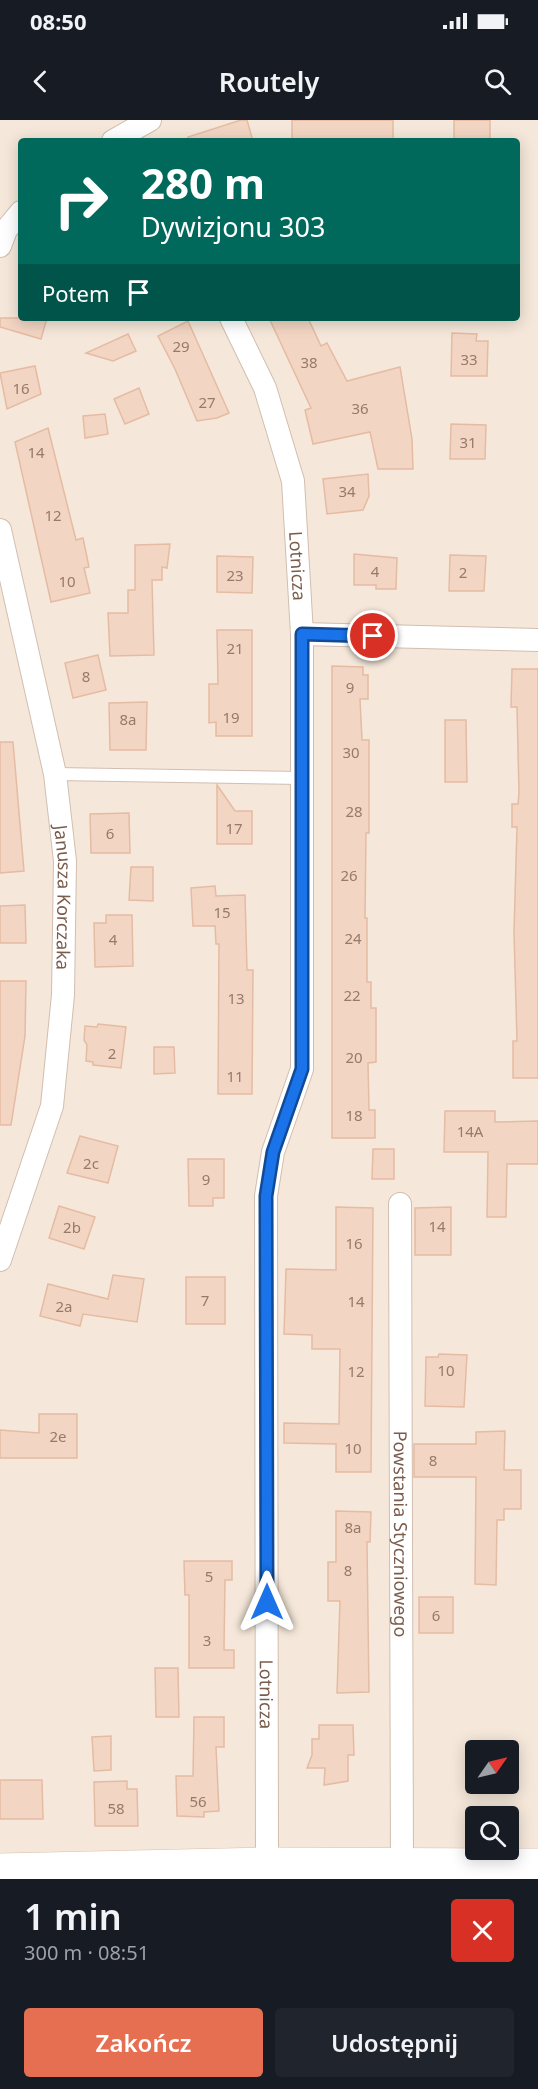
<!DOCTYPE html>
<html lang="pl">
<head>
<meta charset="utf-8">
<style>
  :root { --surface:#171b24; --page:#20242c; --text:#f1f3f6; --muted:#9ea1a6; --accent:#e76f51 }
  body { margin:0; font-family:"Noto Sans",sans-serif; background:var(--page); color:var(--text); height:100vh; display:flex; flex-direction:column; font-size:22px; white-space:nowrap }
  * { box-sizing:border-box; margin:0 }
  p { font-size:20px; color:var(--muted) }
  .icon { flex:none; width:33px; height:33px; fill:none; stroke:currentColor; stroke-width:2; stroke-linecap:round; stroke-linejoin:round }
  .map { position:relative; height:1759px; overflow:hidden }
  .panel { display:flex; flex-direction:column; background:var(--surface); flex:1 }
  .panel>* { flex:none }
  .banner { position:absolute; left:18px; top:18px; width:502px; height:183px; border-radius:6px; box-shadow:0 3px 15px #0003; background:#00695c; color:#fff; overflow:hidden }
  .needle { width:39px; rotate:56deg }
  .fabs { position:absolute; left:465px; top:1620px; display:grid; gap:12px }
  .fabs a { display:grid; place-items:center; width:54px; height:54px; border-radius:6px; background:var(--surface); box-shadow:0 3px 15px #0003; font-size:30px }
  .pin { position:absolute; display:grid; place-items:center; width:51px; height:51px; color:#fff; margin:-26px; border:3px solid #fff; border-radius:50%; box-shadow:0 2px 6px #0007 }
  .me { position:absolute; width:66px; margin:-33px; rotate:0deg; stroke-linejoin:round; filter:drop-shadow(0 0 4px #0008) }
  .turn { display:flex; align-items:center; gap:21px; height:126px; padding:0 24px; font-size:27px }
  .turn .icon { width:78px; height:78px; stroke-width:2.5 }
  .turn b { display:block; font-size:42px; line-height:51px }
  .then { display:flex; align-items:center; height:57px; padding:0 24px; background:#0003; gap:12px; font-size:22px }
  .round { display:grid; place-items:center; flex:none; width:63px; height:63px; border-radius:6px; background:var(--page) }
  .head { display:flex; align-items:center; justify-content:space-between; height:102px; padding:0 24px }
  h1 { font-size:36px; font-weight:600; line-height:45px }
  .action { display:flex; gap:12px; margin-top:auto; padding:12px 24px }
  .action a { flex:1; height:69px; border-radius:6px; background:var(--accent); color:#fff; font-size:24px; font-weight:600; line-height:69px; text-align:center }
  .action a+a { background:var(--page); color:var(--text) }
  .status { display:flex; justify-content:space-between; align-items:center; height:42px; padding:0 30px; background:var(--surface); direction:ltr }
  .status svg { height:16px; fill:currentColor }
  header { display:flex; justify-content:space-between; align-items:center; height:78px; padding:0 24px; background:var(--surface); font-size:27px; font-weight:600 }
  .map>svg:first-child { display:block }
  .residential { fill:#f5e8da; fill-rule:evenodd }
  .building { fill:#f3d5c3; stroke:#e6bba3; stroke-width:1.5 }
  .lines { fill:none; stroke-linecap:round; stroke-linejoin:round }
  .lane-casing { stroke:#d1beb0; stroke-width:14 }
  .street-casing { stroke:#d1beb0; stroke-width:24 }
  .secondary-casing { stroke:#d6c0b0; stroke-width:34 }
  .lane { stroke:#fff; stroke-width:12 }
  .street { stroke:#fff; stroke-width:22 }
  .secondary { stroke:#fff; stroke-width:33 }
  .route-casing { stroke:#114b97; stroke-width:15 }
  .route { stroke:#1a73e8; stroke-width:10 }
  .labels { text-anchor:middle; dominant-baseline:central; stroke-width:5; stroke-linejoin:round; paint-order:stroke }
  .number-label { font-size:15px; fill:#987a6a }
  .street-label { font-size:18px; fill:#7a5c4d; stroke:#fffaf3 }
</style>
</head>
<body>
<div class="status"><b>08:50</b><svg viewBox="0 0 49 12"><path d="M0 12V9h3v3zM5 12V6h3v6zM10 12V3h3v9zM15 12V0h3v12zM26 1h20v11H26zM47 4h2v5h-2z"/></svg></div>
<header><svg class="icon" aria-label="back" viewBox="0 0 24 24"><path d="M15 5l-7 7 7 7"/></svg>Routely<svg class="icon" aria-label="search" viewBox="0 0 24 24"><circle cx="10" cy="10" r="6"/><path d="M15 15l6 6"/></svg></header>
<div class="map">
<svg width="538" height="1759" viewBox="0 0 538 1759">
  <rect width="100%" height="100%" fill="#fdf6ec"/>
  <path class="residential" d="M0 0H538V1728L509 1729 508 1696H476V1730L0 1737ZM21 21H518V198H21ZM476 1630H508V1664H476Z"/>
  <g class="building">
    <path d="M241 0H247L253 21H188V17Z"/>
    <rect x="292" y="0" width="101" height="21"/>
    <rect x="454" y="0" width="36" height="21"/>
    <path d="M0 198H47L41 219 0 207Z"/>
    <path d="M269 198H308L321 226 327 223 347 261 400 247 412 319 413 349H378L370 312 313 324 305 290 311 288Z"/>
    <path d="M188 201 229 293 217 298 197 301 175 249 158 216Z"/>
    <path d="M452 213 477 214 476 221H488L487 256H451Z"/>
    <path d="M128 214 136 231 113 241 86 233Z"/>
    <path d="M35 246 41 274 7 289 0 253Z"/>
    <path d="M139 268 149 294 125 304 114 279Z"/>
    <path d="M105 294 108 314 85 318 83 296Z"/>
    <path d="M451 304 486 305 485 339H450Z"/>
    <path d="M48 308 76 420 83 418 89 447 84 448 90 473 51 482 15 322Z"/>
    <path d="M368 354 369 376 363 390 327 394 323 359Z"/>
    <path d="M170 424 167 448 162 447V460H152L154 535 110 536 108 493H128V470H135V425Z"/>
    <path d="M354 434 397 438 396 469H376V465H354Z"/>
    <path d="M450 435 486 436 484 471H449Z"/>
    <path d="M217 436 253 437 252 473 217 472Z"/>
    <path d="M217 510H252V616H216V602L209 603V564H218Z"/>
    <path d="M98 535 106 570 73 578 65 543Z"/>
    <path d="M332 546 363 547V555H368V579H360L362 620H369V713H366L365 798H367V862H371V888H376V942L368 943 369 990H375V1018H332Z"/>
    <path d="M512 549H538V958H513V921H517L514 812 517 707H512V684H518L519 673 517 587H511Z"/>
    <path d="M147 582 146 630H110L109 583Z"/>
    <path d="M445 600H466L467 662H445Z"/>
    <path d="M0 622H13L24 751 0 753Z"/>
    <path d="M217 665 235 691H252V724H217Z"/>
    <path d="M129 693 130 733H91L90 694Z"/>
    <path d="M131 747H153V781L129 780Z"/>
    <path d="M215 766 216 776 245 775 247 850H253L252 974H218L219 824H216L215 806H193L191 768Z"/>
    <path d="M25 785 26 823H0V786Z"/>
    <path d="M106 795H132L133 846 95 847 94 803H106Z"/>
    <path d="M0 861H26L25 916 11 1005H0Z"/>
    <path d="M98 904 126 907 121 948 93 945V942L86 941 87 925 84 920 85 906 97 907Z"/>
    <path d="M154 927H174L175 953 154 954Z"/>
    <path d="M445 991H495V1002L538 1001V1044H507L506 1097H487L488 1032H444Z"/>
    <path d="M80 1016 118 1026 108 1063 67 1053Z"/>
    <path d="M373 1029H394V1059H372Z"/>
    <path d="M188 1039H224V1078H213V1086H189Z"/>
    <path d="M59 1086 95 1097 84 1129 49 1118Z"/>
    <path d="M336 1087 373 1088 371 1352H336V1324L284 1323V1303L339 1304 340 1229H312V1215L284 1214 286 1149 336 1150Z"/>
    <path d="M451 1087V1135H415V1088Z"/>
    <path d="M113 1155 144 1159 137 1202 83 1194 80 1206 40 1196 48 1164 108 1179Z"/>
    <rect x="186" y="1157" width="39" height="47"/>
    <path d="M439 1234 467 1235 464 1287 425 1286 426 1237H438Z"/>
    <path d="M39 1294H77V1338H0V1310L39 1313Z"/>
    <path d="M505 1311 504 1350H521V1389H504V1400H497L496 1465 475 1464 476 1357H414V1324H476V1312Z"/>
    <path d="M336 1391 371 1392 370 1422H367L369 1572 337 1573 340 1481H328V1442H336Z"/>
    <path d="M184 1441H232V1460H225L224 1530H234V1548H189V1475H185Z"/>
    <rect x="419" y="1477" width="34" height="36"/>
    <path d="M155 1548H178L179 1597H156Z"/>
    <path d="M194 1597H224V1627H216L219 1691 204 1692V1697L177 1696 176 1656H193Z"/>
    <path d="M319 1605H353L354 1635H348V1661L324 1665 325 1648H307L312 1635V1619H319Z"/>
    <path d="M111 1616V1650L94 1651 92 1617Z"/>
    <path d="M0 1660H42L43 1699H0Z"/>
    <path d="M127 1661V1669H137L138 1706H95L94 1662Z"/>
  </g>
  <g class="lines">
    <defs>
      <path id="lane" d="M55 654 302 658"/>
      <g id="street">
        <path d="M113 21 150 0"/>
        <path d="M0 126 6 110 21 92"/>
        <path id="s1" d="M231 198 265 268 293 361 302 514V949L273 1032 266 1076 267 1744"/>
        <path id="s2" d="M0 410 55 654 65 741 63 875 52 986 0 1140"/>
        <path d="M302 514 538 520"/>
        <path id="s3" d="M400 1084 402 1744"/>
      </g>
      <path id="secondary" d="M0 1750 267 1744 538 1745"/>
    </defs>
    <use href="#lane" class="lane-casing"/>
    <use href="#street" class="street-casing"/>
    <use href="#secondary" class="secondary-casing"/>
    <use href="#lane" class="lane"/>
    <use href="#street" class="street"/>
    <use href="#secondary" class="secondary"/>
  </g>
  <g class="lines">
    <defs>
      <path id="route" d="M267 1482 266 1076 273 1032 302 949V514L373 516"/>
    </defs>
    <use href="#route" class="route-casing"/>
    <use href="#route" class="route"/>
  </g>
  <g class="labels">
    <g class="number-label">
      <text x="181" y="226">29</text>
      <text x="469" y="239">33</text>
      <text x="309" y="242">38</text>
      <text x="21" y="268">16</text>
      <text x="207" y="282">27</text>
      <text x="360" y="288">36</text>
      <text x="468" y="322">31</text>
      <text x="36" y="332">14</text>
      <text x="347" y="371">34</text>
      <text x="53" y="395">12</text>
      <text x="375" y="451">4</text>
      <text x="463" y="452">2</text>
      <text x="235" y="455">23</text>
      <text x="67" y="461">10</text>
      <text x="235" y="528">21</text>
      <text x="86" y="556">8</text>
      <text x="350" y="567">9</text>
      <text x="231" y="597">19</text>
      <text x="128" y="599">8a</text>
      <text x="351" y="632">30</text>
      <text x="354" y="691">28</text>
      <text x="234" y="708">17</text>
      <text x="110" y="713">6</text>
      <text x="349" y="755">26</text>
      <text x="222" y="792">15</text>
      <text x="353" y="818">24</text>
      <text x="113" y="819">4</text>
      <text x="352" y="875">22</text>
      <text x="236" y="878">13</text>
      <text x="112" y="933">2</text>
      <text x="354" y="937">20</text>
      <text x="235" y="956">11</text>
      <text x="354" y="995">18</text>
      <text x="470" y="1011">14A</text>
      <text x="91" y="1043">2c</text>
      <text x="206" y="1059">9</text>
      <text x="437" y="1106">14</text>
      <text x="72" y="1107">2b</text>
      <text x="354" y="1123">16</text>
      <text x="205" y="1180">7</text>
      <text x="356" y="1181">14</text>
      <text x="64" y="1186">2a</text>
      <text x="446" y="1250">10</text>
      <text x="356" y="1251">12</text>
      <text x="58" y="1316">2e</text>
      <text x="353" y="1328">10</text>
      <text x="433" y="1340">8</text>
      <text x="353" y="1407">8a</text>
      <text x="348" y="1450">8</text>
      <text x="209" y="1456">5</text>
      <text x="436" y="1495">6</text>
      <text x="207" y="1520">3</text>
      <text x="198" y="1681">56</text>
      <text x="116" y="1688">58</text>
    </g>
    <g class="street-label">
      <text stroke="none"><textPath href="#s1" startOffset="260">Lotnicza</textPath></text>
      <text stroke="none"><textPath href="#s2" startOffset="374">Janusza Korczaka</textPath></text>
      <text stroke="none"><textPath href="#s3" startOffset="330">Powstania Styczniowego</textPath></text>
      <text stroke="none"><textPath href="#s1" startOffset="1394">Lotnicza</textPath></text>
    </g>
  </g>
</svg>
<div class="fabs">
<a><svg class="needle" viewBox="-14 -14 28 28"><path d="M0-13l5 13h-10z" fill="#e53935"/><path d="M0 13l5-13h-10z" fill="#9ea1a6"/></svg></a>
<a><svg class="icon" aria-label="search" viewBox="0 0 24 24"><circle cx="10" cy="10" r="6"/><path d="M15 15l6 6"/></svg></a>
</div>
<div class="pin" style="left:373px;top:516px;background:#d93025"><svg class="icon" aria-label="arrive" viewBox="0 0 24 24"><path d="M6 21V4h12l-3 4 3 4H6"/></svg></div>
<svg class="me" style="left:267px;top:1482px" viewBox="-20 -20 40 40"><path d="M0-17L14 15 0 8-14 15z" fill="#1a73e8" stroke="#fff" stroke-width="4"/></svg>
<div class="banner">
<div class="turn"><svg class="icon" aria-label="right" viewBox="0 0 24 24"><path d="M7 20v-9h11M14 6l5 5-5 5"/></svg><div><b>280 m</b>Dywizjonu 303</div></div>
<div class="then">Potem<svg class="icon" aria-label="arrive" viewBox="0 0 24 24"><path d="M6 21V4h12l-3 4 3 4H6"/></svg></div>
</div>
</div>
<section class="panel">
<div class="head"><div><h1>1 min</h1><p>300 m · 08:51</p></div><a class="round" style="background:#d93025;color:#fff"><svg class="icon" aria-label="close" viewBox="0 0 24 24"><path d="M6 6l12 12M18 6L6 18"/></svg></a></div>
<div class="action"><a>Zakończ</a><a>Udostępnij</a></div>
</section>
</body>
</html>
